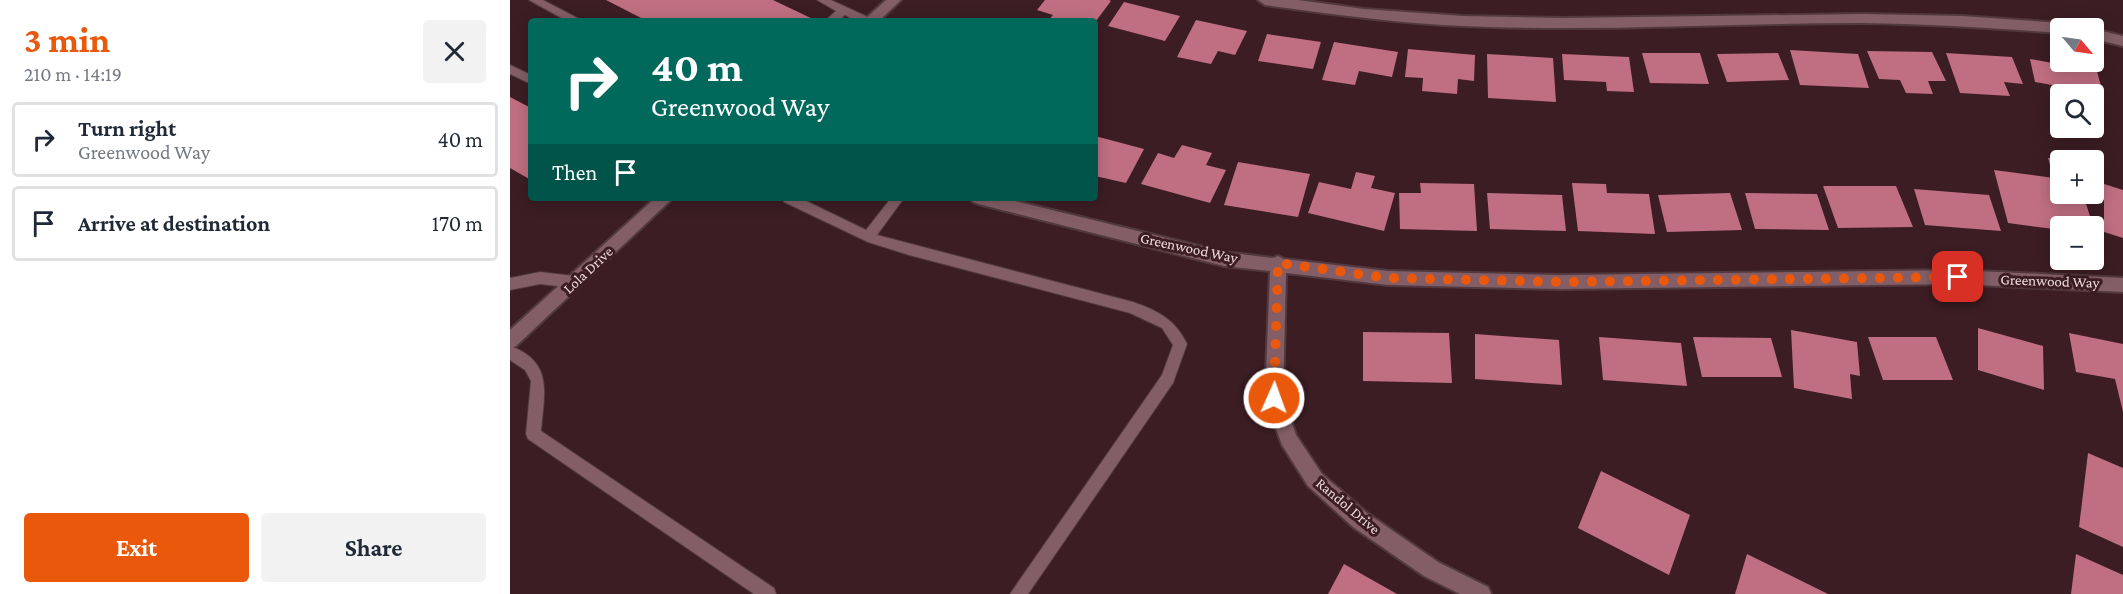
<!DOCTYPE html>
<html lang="en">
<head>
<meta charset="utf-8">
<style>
  :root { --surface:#fff; --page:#f2f2f3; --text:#1f2937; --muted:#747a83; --line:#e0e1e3; --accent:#ea580c }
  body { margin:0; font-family:"Crimson Pro",serif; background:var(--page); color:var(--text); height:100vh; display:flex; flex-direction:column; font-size:22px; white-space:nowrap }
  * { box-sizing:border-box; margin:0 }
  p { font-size:20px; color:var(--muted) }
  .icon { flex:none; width:33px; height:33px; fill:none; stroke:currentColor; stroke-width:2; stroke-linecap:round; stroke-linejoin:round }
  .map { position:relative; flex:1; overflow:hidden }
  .details { display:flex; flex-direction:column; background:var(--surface); width:510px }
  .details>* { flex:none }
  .hud { position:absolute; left:18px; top:18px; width:570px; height:183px; border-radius:6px; box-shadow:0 3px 15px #0003; background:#00695c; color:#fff; overflow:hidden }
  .needle { width:39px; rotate:119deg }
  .controls { position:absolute; left:1540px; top:18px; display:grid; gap:12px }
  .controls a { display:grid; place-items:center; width:54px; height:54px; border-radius:6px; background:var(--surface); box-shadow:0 3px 15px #0003; font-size:30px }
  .pin { position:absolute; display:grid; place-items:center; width:51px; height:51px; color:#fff; margin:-26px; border-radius:12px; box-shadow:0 3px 9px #0006 }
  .me { position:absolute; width:66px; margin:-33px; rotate:2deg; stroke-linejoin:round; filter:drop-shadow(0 0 4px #0008) }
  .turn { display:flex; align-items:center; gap:21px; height:126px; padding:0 24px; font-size:27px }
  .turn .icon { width:78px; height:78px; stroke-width:2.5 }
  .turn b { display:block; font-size:42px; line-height:51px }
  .then { display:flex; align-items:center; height:57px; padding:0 24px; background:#0003; gap:12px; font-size:22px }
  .round { display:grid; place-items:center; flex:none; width:63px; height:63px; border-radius:6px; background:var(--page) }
  .overview { display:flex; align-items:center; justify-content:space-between; height:102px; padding:0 24px }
  h1 { font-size:36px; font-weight:700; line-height:45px; color:var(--accent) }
  .button { display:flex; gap:12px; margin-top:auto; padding:12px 24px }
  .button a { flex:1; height:69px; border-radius:6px; background:var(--accent); color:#fff; font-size:24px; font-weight:700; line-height:69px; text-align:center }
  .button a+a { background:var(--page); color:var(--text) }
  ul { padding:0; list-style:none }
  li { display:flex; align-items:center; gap:18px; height:75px; margin:0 12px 9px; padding:0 12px; border:3px solid var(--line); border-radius:6px }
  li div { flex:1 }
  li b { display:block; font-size:22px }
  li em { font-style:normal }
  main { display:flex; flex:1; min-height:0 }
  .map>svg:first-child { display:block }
  .building { fill:#bf6f81 }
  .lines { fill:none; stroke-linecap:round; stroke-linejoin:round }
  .service-casing { stroke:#52393f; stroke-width:2 }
  .minor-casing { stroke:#52393f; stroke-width:4 }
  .tertiary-casing { stroke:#52393f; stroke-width:4 }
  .service { fill:#835e66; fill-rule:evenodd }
  .minor { fill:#835e66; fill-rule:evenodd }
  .tertiary { fill:#835e66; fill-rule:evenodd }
  .route { stroke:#ea580c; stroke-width:10; stroke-dasharray:0 18 }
  .labels { text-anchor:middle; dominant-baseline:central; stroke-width:6; stroke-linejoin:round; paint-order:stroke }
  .street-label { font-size:15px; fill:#efd9dd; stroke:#3c1d24 }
</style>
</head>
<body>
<main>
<section class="details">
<div class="overview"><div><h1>3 min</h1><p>210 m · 14:19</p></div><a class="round"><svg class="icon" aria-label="close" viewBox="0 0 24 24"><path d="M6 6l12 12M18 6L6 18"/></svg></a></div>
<ul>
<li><svg class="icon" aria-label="right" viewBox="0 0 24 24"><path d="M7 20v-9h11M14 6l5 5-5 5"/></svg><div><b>Turn right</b><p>Greenwood Way</p></div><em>40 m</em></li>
<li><svg class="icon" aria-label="arrive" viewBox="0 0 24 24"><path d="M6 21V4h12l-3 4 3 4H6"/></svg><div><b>Arrive at destination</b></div><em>170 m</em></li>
</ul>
<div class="button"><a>Exit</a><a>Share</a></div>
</section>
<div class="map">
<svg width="1613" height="594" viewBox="0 0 1613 594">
  <rect width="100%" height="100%" fill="#3c1d24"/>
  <g class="building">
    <path d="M96 0H263L307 21H137Z"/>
    <path d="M535 0H599L601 1 586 21H538L543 15 527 10Z"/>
    <path d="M614 2 670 16 655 41 598 26Z"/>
    <path d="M686 20 737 31 725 55 708 51 701 64 667 57Z"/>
    <path d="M757 34 811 42 803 69 748 61Z"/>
    <path d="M824 42 888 52 882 77 849 71 845 85 812 80Z"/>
    <path d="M898 49 965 55 964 81 948 79 947 94 912 91 913 78 895 77Z"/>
    <path d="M1280 50 1348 54 1359 88 1290 85Z"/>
    <path d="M1357 51 1422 52 1436 81H1418L1423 94 1396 93 1390 80 1369 79Z"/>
    <path d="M1132 53H1190L1199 84 1140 83Z"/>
    <path d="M1268 53 1279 80 1217 82 1207 54Z"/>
    <path d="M1436 53 1502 57 1513 84 1494 82 1500 96 1450 93Z"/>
    <path d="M977 54 1043 58 1046 102 978 98Z"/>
    <path d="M1052 54 1119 57 1124 92 1097 91 1096 82 1054 80Z"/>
    <path d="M1520 59 1587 71 1593 94 1525 82Z"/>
    <path d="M0 97 21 108V180L0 168Z"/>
    <path d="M585 136 634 149 616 183 585 176Z"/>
    <path d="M672 145 702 153 696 165 716 170 700 203 631 184 648 153 664 158Z"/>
    <path d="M1538 158 1551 159V194H1573L1583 226H1551V230L1498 223 1484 170 1544 178Z"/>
    <path d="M728 162 800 174 788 217 714 205Z"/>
    <path d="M846 172 865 176 861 188 885 193 874 231 798 213 809 182 841 189Z"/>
    <path d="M910 183 964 184 967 231 890 229 889 193H911Z"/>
    <path d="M1062 183 1096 184 1097 193 1139 194 1145 234 1068 231Z"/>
    <path d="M1594 184 1613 190V238L1594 232Z"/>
    <path d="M1313 186H1386L1403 227 1328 228Z"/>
    <path d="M1404 189 1479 195 1491 231 1415 225Z"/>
    <path d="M977 193 1052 195 1056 231 980 229Z"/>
    <path d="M1220 193 1232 230 1157 232 1148 195Z"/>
    <path d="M1235 193 1307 194 1319 230 1245 229Z"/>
    <path d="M1468 328 1533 346 1534 390 1468 370Z"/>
    <path d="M1281 330 1347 342 1350 376 1340 374 1342 399 1284 388Z"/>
    <path d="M853 332 939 333 942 383 853 381Z"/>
    <path d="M1559 333 1613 344V412L1605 379 1566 372Z"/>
    <path d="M965 334 1049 340 1052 385 965 379Z"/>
    <path d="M1089 337 1171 343 1177 386 1093 380Z"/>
    <path d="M1183 337 1261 338 1272 377H1192Z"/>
    <path d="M1358 337H1426L1443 380H1373Z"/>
    <path d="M1578 453 1613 468V547L1569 527Z"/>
    <path d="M1091 471 1180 515 1159 575 1068 528Z"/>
    <path d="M1237 554 1318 594H1225Z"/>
    <path d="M1566 554 1613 575V594H1561Z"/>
    <path d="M834 564 887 594H818Z"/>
  </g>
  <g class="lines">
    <defs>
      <g id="service">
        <path d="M19 0H33L73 21H57Z"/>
        <path d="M307 0H321L360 18 362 21H346L335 15 328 21H315L326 11Z"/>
        <path d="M0 65 21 75V84L0 74Z"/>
        <path d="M272 198H290L356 230 381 198H394L367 235 623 302C648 311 665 319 677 344L663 383 518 594H500L652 375 663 345 652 328 620 313 399 255 358 242 274 202Z"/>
        <path d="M30 272 64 276 69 278 71 282 69 286 64 288 30 284 0 290V278Z"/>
        <path d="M0 346C44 362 34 393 31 431L264 588 266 594H244L18 439 16 434 21 381 15 370 0 360Z"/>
      </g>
      <g id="minor">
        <path d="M748 0H788L854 9 953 16 1053 18 1353 14 1452 16 1551 23 1558 28H1551V33C1485 28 1418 24 1352 23 1219 23 1086 32 953 26 886 23 821 14 755 5Z"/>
        <path d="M1584 29 1613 36V46L1584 39Z"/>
        <path d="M460 198H493L714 252 763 258 768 256 774 259 878 271 1052 275 1448 270 1613 278V292L1448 284 1052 289 878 285 776 273 773 398 786 435 812 474 857 513 928 562 978 587 981 594H950L914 576 843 527 798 486 772 445 755 398 760 271 714 266 468 204 463 202Z"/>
      </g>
      <g id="tertiary">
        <path d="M376 0H391L369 21H353Z"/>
        <path d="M145 198H163L6 346 0 349V330Z"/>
      </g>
    </defs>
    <use href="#service" class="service-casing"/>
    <use href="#minor" class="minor-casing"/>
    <use href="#tertiary" class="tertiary-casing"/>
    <use href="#service" class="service"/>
    <use href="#minor" class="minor"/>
    <use href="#tertiary" class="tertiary"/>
  </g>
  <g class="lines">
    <path class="route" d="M764 398 768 263 878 278 1052 282 1448 277"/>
  </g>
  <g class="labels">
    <g class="street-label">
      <text transform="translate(679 248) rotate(12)">Greenwood Way</text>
      <text transform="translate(78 270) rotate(-43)">Lola Drive</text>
      <text transform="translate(1540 281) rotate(2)">Greenwood Way</text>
      <text transform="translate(838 506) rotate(40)">Randol Drive</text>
    </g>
  </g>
</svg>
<div class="controls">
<a><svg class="needle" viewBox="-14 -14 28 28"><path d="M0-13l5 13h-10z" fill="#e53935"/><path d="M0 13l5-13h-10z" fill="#747a83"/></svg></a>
<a><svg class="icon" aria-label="search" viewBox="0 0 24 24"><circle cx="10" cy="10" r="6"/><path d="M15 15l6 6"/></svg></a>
<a>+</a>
<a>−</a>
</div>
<div class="pin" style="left:1448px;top:277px;background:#d93025"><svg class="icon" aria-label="arrive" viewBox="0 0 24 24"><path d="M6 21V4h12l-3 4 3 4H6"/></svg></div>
<svg class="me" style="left:764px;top:398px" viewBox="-20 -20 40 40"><circle r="17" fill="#ea580c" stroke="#fff" stroke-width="3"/><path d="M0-11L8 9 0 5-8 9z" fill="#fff"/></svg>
<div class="hud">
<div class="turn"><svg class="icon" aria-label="right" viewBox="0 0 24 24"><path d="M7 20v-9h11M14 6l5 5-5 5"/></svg><div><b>40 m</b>Greenwood Way</div></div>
<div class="then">Then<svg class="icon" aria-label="arrive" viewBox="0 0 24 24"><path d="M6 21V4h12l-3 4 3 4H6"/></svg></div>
</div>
</div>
</main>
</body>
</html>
